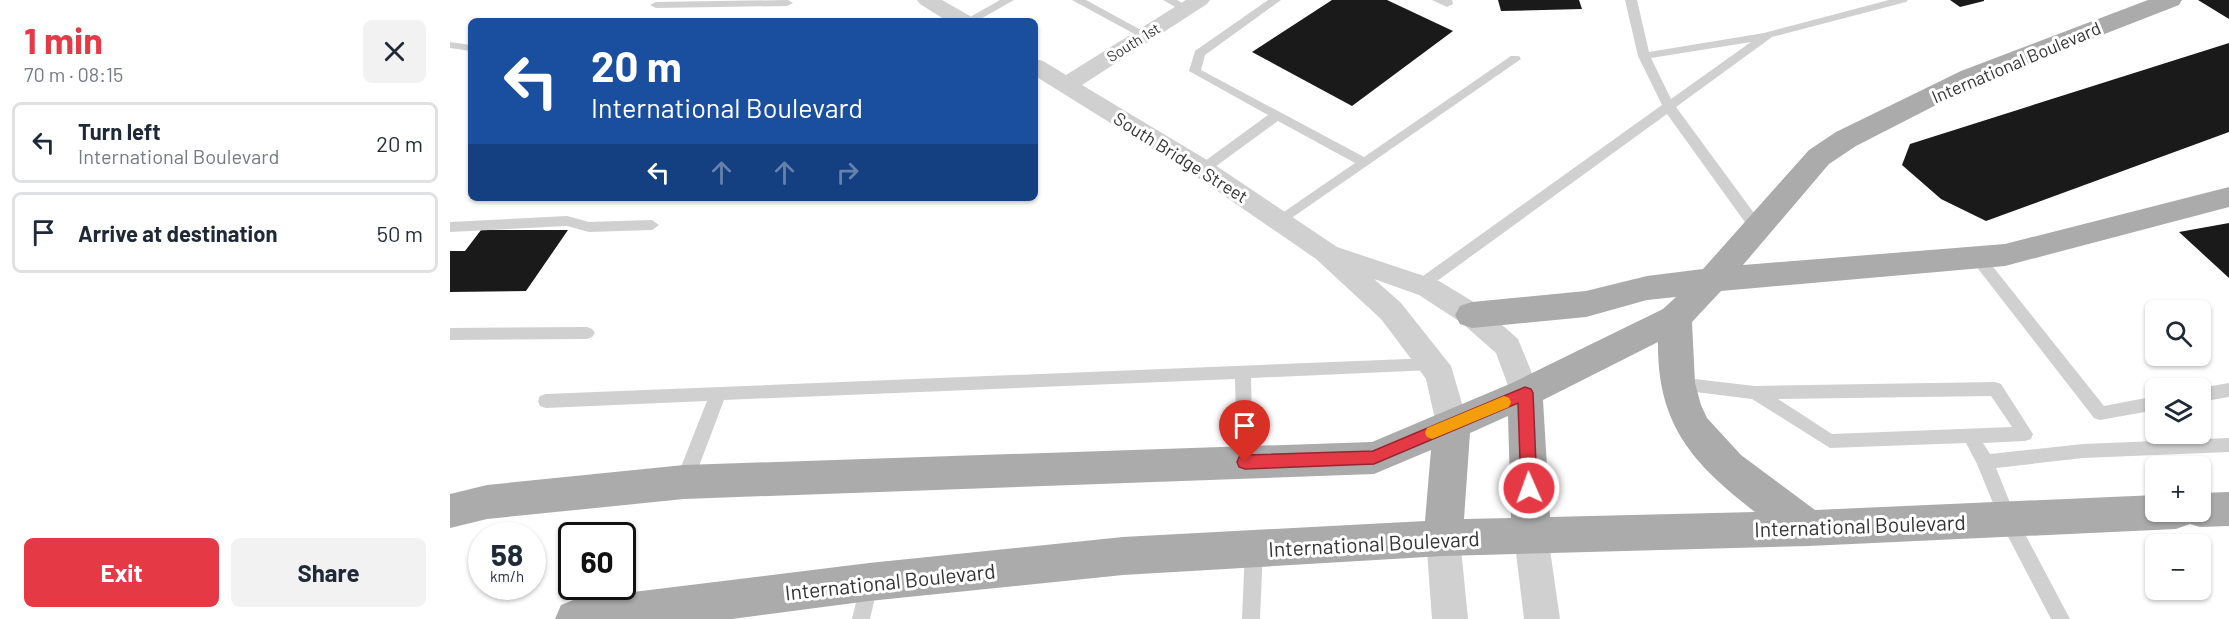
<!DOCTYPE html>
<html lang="en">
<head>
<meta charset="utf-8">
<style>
  :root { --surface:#fff; --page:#f2f2f3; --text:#1f2937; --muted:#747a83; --line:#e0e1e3; --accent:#e63946 }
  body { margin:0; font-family:Barlow,sans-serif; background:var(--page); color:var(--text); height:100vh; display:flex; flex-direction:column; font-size:22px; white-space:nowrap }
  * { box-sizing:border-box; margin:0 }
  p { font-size:20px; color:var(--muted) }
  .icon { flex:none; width:33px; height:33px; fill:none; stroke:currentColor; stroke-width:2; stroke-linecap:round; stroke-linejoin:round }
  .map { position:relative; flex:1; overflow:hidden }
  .drawer { display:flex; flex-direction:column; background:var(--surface); width:450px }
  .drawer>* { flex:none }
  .guide { position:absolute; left:18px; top:18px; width:570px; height:183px; border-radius:9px; box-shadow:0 2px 4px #0004; background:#1a4fa0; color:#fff; overflow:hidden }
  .tools { position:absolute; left:1695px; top:300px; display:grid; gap:12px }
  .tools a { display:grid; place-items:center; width:66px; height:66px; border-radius:9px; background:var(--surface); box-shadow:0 2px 4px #0004; font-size:30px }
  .speed { position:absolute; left:18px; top:522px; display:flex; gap:12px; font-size:30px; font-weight:700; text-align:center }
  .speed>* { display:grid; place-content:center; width:78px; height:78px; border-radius:50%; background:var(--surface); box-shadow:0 2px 4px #0004; line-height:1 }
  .speed small { font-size:15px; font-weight:400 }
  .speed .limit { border:3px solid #111; border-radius:9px; background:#fff; color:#111 }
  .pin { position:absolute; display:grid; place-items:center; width:51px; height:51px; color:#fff; margin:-62px -26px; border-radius:50% 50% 50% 0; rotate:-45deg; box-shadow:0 0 6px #0007 }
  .pin .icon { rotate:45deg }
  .me { position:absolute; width:66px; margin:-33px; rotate:358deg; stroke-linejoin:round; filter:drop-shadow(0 0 4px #0008) }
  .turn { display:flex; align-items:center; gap:21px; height:126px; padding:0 24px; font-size:27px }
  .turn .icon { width:78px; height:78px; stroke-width:2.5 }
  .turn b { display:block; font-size:42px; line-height:51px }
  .lanes { display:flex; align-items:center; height:57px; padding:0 24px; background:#0003; justify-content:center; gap:30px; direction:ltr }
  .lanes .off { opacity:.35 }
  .round { display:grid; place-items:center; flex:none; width:63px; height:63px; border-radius:9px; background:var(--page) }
  .summary { display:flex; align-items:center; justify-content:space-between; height:102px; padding:0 24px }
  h1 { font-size:36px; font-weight:700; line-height:45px; color:var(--accent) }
  .action { display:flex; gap:12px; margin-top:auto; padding:12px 24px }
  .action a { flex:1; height:69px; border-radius:9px; background:var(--accent); color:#fff; font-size:24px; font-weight:700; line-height:69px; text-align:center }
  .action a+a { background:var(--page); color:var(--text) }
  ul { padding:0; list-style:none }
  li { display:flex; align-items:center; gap:18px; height:81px; margin:0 12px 9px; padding:0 12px; border:3px solid var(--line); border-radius:9px }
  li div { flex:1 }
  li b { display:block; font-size:22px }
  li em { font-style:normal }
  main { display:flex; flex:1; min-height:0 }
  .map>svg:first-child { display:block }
  .building { fill:#1a1a1a }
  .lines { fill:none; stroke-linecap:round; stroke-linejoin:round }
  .service { fill:#d0d0d0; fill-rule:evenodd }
  .minor { fill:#d0d0d0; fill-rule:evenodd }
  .primary { fill:#ababab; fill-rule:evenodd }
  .route { fill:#e63946; stroke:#96252e; stroke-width:1.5 }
  .slow { fill:#f59e0b }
  .labels { text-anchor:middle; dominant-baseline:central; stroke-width:6; stroke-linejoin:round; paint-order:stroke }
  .far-street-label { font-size:15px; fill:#333; stroke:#fff }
  .street-label { font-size:18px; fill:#333; stroke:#fff }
  .near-street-label { font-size:21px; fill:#333; stroke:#fff }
</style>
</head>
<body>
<main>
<section class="drawer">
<div class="summary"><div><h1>1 min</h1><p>70 m · 08:15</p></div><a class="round"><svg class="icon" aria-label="close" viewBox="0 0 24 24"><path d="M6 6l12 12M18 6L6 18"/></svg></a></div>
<ul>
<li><svg class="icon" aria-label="left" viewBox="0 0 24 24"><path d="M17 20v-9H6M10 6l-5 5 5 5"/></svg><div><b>Turn left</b><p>International Boulevard</p></div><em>20 m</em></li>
<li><svg class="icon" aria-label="arrive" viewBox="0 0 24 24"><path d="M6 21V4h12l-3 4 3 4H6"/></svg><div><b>Arrive at destination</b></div><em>50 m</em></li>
</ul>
<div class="action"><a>Exit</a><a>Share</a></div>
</section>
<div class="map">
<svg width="1779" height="619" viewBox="0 0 1779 619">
  <rect width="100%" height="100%" fill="#fff"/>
  <g class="building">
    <path d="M882 0H937L1003 31 902 106 802 52Z"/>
    <path d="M1048 0H1129L1132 9 1051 11Z"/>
    <path d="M1500 0H1534V1L1510 7Z"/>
    <path d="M1748 0H1779V19Z"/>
    <path d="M1779 43V132L1536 221 1491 199 1452 165 1460 144Z"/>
    <path d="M1779 223V278L1729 232Z"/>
    <path d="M31 230H118L76 291 0 292V251H15Z"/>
  </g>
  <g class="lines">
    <g class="service">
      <path d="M338 0 343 3 337 6 206 8 200 5 206 2Z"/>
      <path d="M550 0H564L527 21H513Z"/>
      <path d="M622 0H636L700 35 694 38 690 37Z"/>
      <path d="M713 0H727L742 9 740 11H732Z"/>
      <path d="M818 0H831L755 55 751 70 914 157 1061 56H1069L1071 59 830 226 825 224 823 221 825 218 905 163 828 121 758 172H748L746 169 748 166 818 115 739 71 745 51Z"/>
      <path d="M982 0H1002L1003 4 997 7Z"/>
      <path d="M1175 0H1187L1199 52 1314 33 1439 0H1458L1456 2 1322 37 1226 107 1312 224 1314 228 1312 232H1302L1217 114 976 289H966L964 285 966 281 1212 105 1188 56ZM1301 42 1221 99 1201 58Z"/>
      <path d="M0 42 21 45V51L0 48Z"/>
      <path d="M117 216 139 222 202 220 209 225 202 230 139 232 117 226 0 232V222Z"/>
      <path d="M1527 252 1532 253 1654 406 1706 396V410L1650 420 1644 418 1522 261 1520 257 1522 253Z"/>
      <path d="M137 327 142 329 145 333 142 337 137 339 0 340V328Z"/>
      <path d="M982 358 988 360 990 364 988 368 982 370 801 378 803 462 801 467 795 469 789 467 787 462 785 379 274 400 243 482 240 487 234 490 228 487 225 482 257 401 96 408 90 406 88 401 90 396 96 394Z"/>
      <path d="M1227 377 1305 386 1545 382 1551 384 1583 434 1581 439 1575 441 1533 443 1540 454 1633 444 1779 438V452L1633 458 1546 468 1565 515 1620 619H1601L1552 525 1527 464 1516 443 1380 448 1302 399 1221 389 1219 384 1221 379ZM1541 396 1562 427 1382 434 1328 399Z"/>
      <path d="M1779 383V397L1750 402V388Z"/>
      <path d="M804 541 810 543 813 549 810 619H792L795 549 798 543Z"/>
      <path d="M419 575 426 578 428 584 420 619H402L412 578Z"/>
    </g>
    <g class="minor">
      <path d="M467 0H492L520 16 523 21H497L470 4Z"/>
      <path d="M736 0H760L757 4 632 85 762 163 887 247 989 281 1032 307 1068 339 1090 393 1086 402 1075 406 1064 402 1046 353 1012 323 969 295 924 279 951 303 1001 366 1018 424 1013 433 1002 437 991 433 986 424 976 379 971 372 931 319 866 259 744 175 585 76V59L593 61 616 75Z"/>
      <path d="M1081 520 1093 525 1098 536 1110 619H1074L1064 536 1069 525Z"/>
      <path d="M993 522 1005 527 1010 538 1018 619H982L976 538 981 527Z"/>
    </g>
    <path class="primary" d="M1698 0H1732L1729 5 1529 83 1406 146 1379 164 1293 265 1555 244 1779 187V207L1555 266 1271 291 1242 322 1245 383 1251 405 1257 418 1291 455 1365 510 1706 495V512H1750V493L1779 492V526L1750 527 1740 524 1726 529 1359 546 993 556 673 575 419 601 282 619H105L111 605 126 599 419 563 673 537 975 521 981 450 924 474 234 499 37 519 0 528V494L37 485 234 465 922 442 1062 383 1213 309 1226 297 1197 300 1136 317 1022 328 1010 324 1005 315 1010 306 1022 302 1136 291 1197 276 1253 269 1359 150 1386 132 1511 71ZM1208 342C1207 425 1243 464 1305 512L1100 517 1093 400ZM1058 416 1061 518 1014 519 1020 433Z"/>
  </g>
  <path class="route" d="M1075 387 1081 389 1083 393 1087 488 1085 493 1079 495 1073 493 1071 488 1068 403 924 464 795 469 789 467 787 462 789 457 795 455 923 451Z"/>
  <path class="slow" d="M1054 396 1059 398 1061 402 1059 407 987 437 982 439 977 437 975 433 977 428Z"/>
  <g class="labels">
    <g class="far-street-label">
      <text transform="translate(683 42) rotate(-32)">South 1st</text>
    </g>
    <g class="street-label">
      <text transform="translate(1566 62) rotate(-23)">International Boulevard</text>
      <text transform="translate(731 157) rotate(32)">South Bridge Street</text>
    </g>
    <g class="near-street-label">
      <text transform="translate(1410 525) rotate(-2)">International Boulevard</text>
      <text transform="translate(924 543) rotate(-3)">International Boulevard</text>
      <text transform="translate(440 581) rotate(-6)">International Boulevard</text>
    </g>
  </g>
</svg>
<div class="tools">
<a><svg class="icon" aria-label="search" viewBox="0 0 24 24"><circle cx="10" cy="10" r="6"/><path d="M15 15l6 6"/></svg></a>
<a><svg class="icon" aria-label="layers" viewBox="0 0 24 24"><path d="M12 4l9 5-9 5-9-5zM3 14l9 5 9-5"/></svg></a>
<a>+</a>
<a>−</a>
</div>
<div class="speed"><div>58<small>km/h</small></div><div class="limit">60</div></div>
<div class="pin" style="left:795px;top:462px;background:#d93025"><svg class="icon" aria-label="arrive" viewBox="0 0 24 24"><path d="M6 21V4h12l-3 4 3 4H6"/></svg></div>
<svg class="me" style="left:1079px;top:488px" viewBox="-20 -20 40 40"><circle r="17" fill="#e63946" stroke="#fff" stroke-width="3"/><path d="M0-11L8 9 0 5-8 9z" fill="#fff"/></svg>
<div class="guide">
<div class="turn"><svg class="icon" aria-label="left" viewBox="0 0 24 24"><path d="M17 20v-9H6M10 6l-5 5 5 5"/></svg><div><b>20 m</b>International Boulevard</div></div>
<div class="lanes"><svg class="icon" aria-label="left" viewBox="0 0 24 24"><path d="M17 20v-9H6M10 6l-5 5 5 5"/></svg><svg class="icon off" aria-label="ahead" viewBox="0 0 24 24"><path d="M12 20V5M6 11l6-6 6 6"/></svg><svg class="icon off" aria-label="ahead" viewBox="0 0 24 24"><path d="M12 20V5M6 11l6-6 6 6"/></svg><svg class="icon off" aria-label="right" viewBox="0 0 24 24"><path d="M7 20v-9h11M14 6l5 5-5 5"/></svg></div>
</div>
</div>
</main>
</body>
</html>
